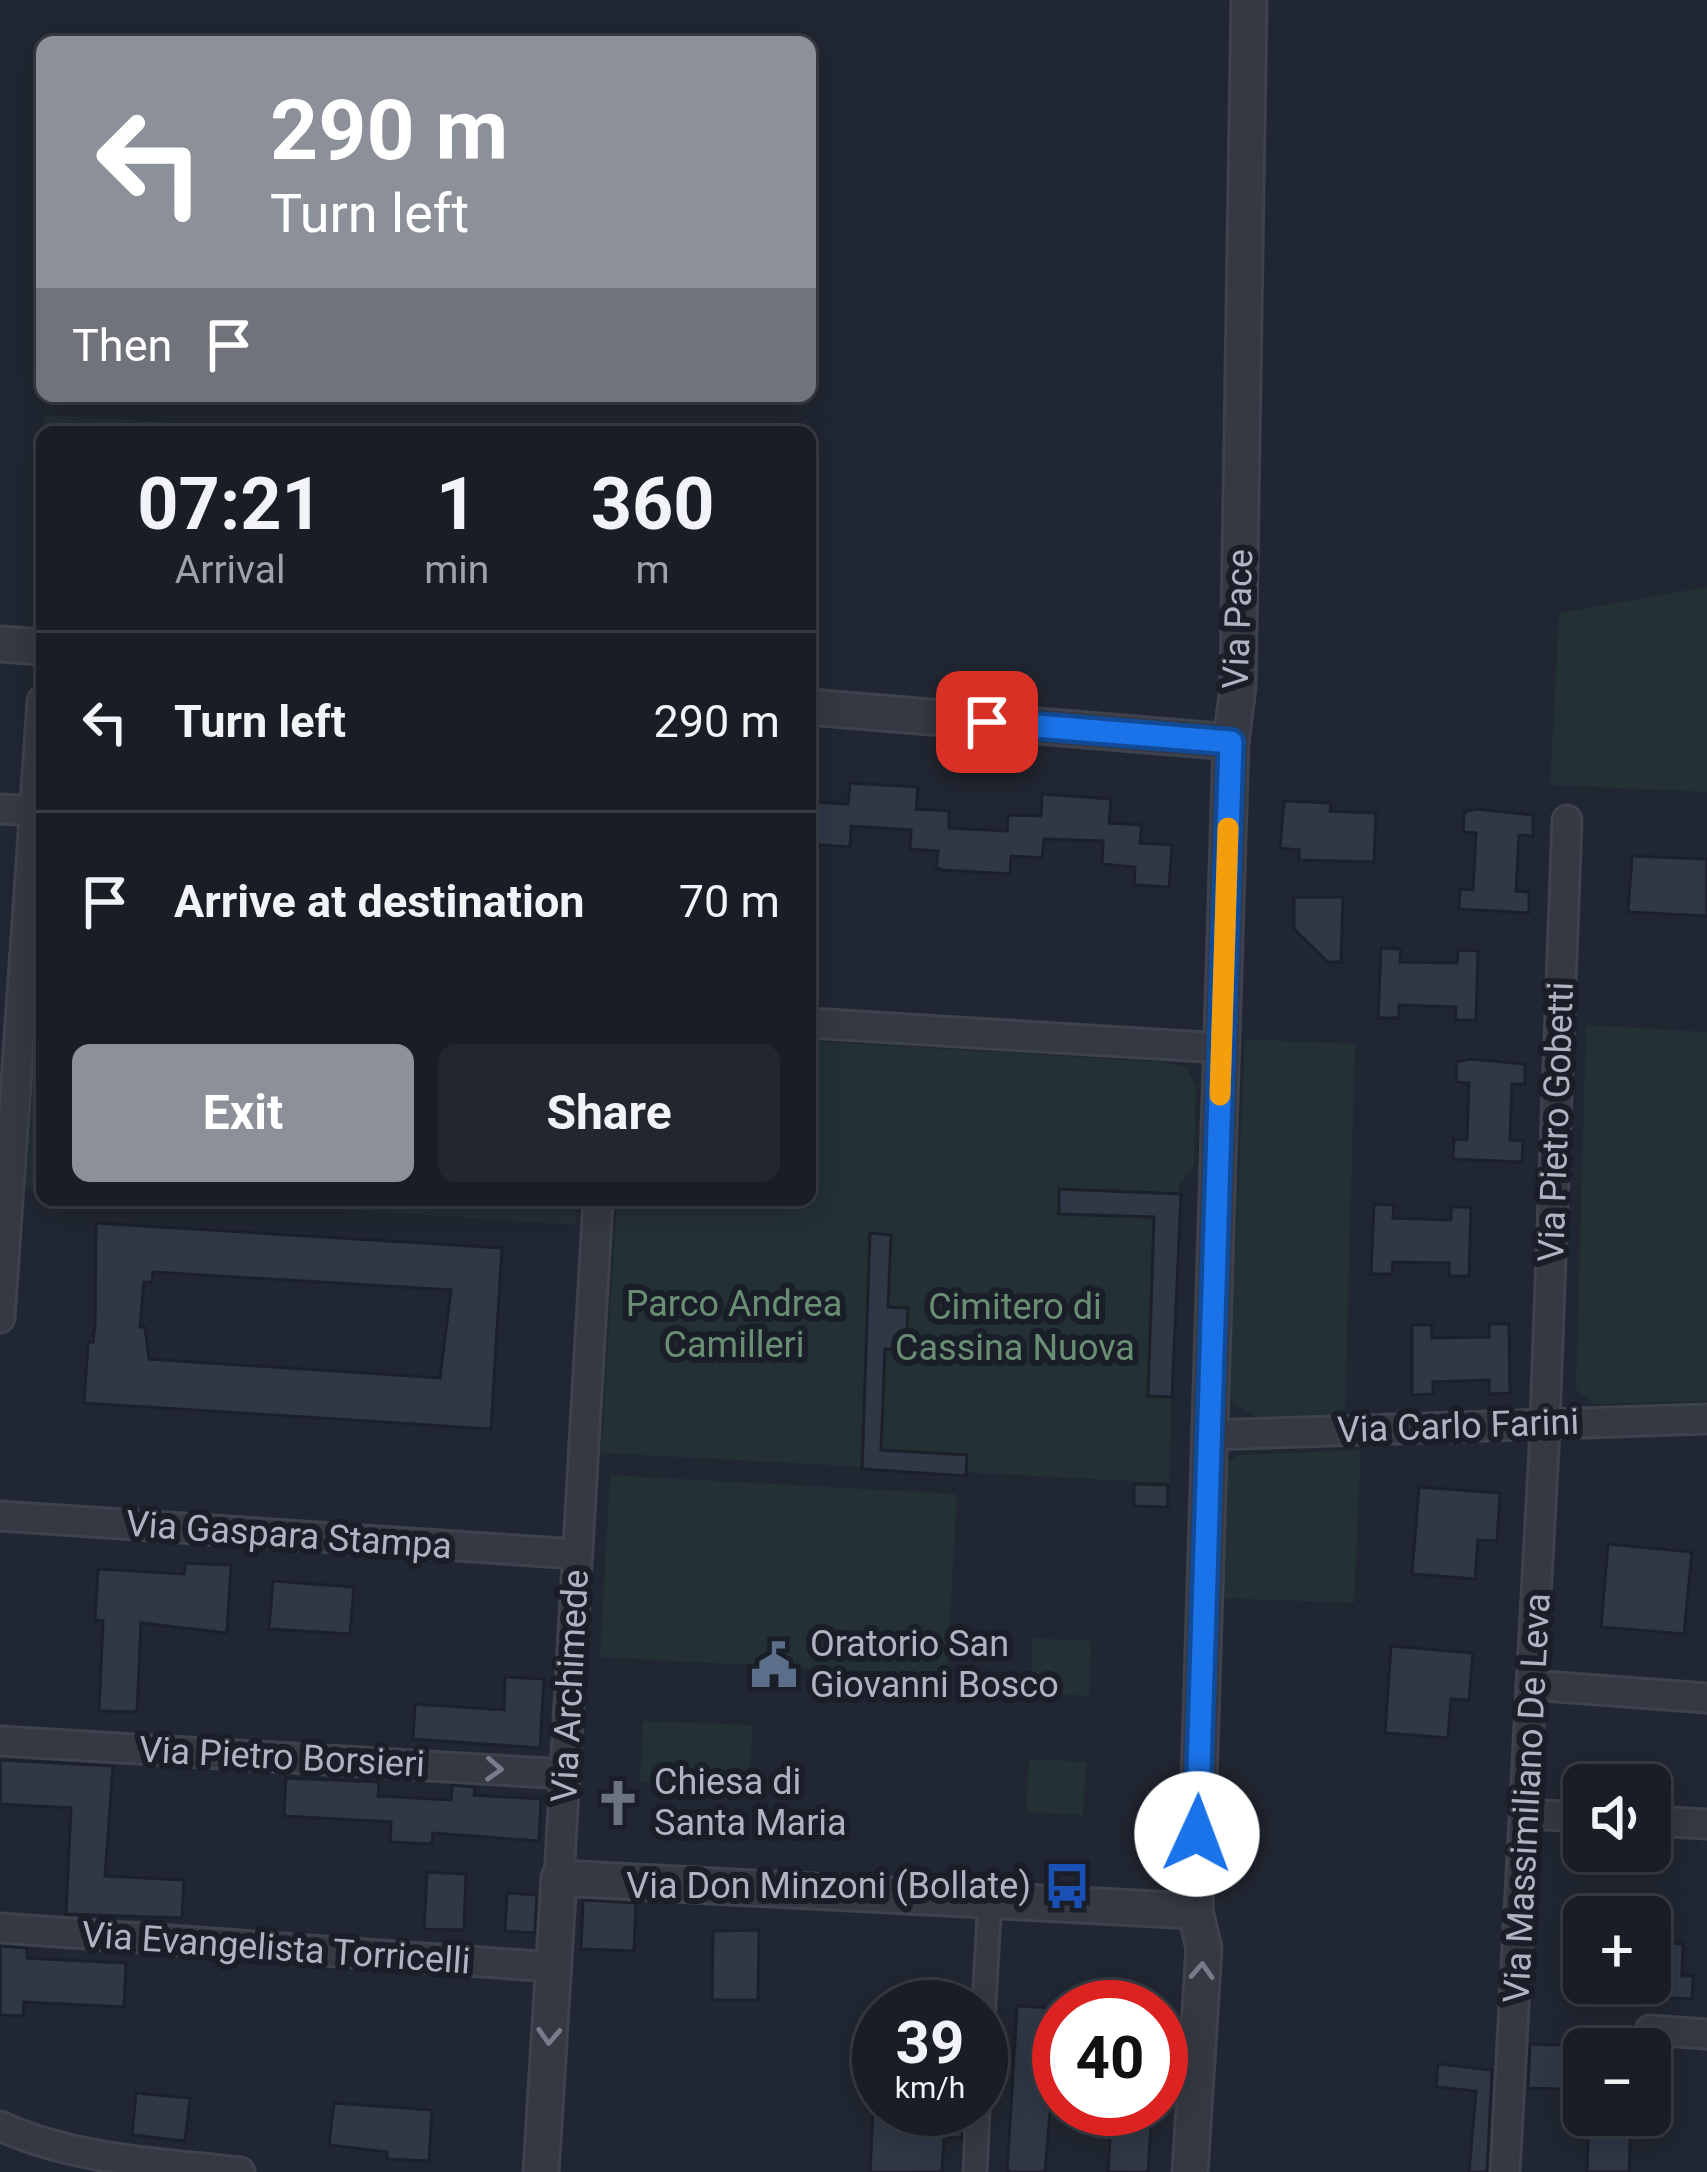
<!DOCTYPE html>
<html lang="en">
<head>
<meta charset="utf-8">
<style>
  :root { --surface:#191d26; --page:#22262e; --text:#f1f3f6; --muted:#9fa2a7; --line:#373b43; --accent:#8c9099 }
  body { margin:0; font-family:Roboto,sans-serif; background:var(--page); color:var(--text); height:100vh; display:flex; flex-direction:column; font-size:45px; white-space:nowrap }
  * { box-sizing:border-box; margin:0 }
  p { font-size:39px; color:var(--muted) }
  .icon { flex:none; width:66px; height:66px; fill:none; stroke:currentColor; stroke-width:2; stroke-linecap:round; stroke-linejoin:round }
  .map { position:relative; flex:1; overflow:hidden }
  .panel { position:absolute; left:36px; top:426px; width:780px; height:780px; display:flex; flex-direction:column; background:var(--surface); border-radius:18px; box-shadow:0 6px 30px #0003,0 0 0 3px var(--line) }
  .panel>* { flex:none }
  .top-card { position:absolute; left:36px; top:36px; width:780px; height:366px; border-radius:18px; box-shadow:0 6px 30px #0003,0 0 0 3px var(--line); background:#8c9099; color:#fff; overflow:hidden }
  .buttons { position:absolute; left:1563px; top:1764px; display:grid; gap:24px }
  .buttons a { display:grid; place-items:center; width:108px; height:108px; border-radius:18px; background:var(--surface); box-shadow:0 6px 30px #0003,0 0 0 3px var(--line); font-size:60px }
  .speed { position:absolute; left:852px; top:1980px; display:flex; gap:24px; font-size:60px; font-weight:700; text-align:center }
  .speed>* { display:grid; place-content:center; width:156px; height:156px; border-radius:50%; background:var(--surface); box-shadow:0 6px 30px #0003,0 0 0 3px var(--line); line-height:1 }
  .speed small { font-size:30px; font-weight:400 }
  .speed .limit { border:18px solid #d22; background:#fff; color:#111 }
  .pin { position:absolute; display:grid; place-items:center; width:102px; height:102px; color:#fff; margin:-51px; border-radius:24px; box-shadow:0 6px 18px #0006 }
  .me { position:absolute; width:132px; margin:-66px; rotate:2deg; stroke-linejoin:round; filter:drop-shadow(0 0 9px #0008) }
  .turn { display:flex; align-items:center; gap:42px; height:252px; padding:0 36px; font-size:54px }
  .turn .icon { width:156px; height:156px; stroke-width:2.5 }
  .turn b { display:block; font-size:84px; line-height:102px }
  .then { display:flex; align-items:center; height:114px; padding:0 36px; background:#0003; gap:24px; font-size:45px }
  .eta { display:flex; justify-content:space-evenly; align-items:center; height:204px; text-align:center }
  .eta b { font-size:72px; font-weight:700; line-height:84px }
  .primary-button { display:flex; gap:24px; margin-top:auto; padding:24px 36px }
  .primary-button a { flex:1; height:138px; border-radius:18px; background:var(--accent); color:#fff; font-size:48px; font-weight:700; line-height:138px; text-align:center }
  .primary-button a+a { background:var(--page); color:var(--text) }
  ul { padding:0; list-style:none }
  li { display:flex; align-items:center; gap:36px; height:180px; padding:0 36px; border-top:3px solid var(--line) }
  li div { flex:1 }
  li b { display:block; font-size:45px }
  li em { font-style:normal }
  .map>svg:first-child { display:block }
  .green { fill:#233034 }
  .building { fill:#303846; stroke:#1b202a; stroke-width:3; fill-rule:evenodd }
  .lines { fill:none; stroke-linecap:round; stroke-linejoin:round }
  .pedestrian-casing { stroke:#3d424d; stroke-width:27 }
  .minor-casing { stroke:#3d424d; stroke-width:33 }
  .tertiary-casing { stroke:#3d424d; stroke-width:39 }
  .pedestrian { stroke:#343943; stroke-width:21 }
  .minor { stroke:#343943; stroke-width:27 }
  .tertiary { stroke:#343943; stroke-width:33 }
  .oneway { stroke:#777d88 }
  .route-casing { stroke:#114b97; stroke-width:30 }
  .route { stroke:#1a73e8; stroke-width:21 }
  .slow { stroke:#f59e0b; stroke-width:21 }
  .labels { text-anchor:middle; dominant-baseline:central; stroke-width:12; stroke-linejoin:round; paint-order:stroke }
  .street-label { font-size:36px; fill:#aeb4c0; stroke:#1a1e28 }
  .park-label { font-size:36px; fill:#698e74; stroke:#1a1e28 }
  .poi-label { font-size:36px; fill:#aeb4c0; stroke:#1a1e28; text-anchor:start }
</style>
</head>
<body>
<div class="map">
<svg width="1707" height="2172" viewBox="0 0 1707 2172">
  <rect width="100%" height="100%" fill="#212732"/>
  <g class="green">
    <path d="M44 415 335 432H43Z"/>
    <path d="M1707 587V792L1550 785 1559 613Z"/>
    <path d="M38 1001H42V1189L24 1188Z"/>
    <path d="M1586 1025 1707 1032V1401L1594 1404 1576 1389Z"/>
    <path d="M1245 1039 1355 1044 1345 1415 1258 1418 1234 1404 1229 1390Z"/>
    <path d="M810 1041 1163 1062 1187 1068 1196 1088 1194 1165 1178 1188 1169 1483 601 1453 617 1200H810Z"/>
    <path d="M201 1200H577L576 1225Z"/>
    <path d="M1361 1450 1354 1603 1220 1598 1224 1467 1237 1455Z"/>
    <path d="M610 1475 957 1494 947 1676 600 1657Z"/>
    <path d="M1032 1638 1091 1641 1089 1696 1031 1693Z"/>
    <path d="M643 1721 752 1725 750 1786 640 1782Z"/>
    <path d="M1029 1759 1086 1762 1083 1815 1026 1812Z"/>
  </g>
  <g class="building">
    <path d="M850 783 918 787 916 809 949 811V828L1007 831 1008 815 1041 816 1042 794 1111 799 1109 823 1142 825 1140 843 1172 845 1169 887 1134 885 1135 867 1102 864 1103 841 1044 839 1042 858 1011 856 1010 874 942 870 936 867 938 851 910 849 911 830 851 826 850 847 810 844V802L848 804Z"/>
    <path d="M1284 801 1331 803 1330 811 1376 813 1374 862 1299 860V850L1280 848Z"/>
    <path d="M1477 809 1533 815V836L1519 835 1516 891 1529 892V913L1459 909 1460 889 1473 890 1476 833 1463 832 1464 812Z"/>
    <path d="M1632 856 1707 859V916L1628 912Z"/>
    <path d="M1294 897H1343L1341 962H1328L1294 929Z"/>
    <path d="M1381 948 1401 949 1400 962 1457 963 1458 950 1478 951 1476 1020H1455L1456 1007 1399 1005V1018H1378Z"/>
    <path d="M1470 1059 1525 1064V1084H1512L1510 1140 1523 1141 1522 1162 1453 1159 1454 1139 1467 1140 1469 1083 1456 1082V1062Z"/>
    <path d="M1059 1189 1181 1194 1172 1397 1148 1396 1154 1217 1059 1214Z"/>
    <path d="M1374 1204 1394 1205 1393 1218 1451 1220V1207H1471L1469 1276H1449V1263L1393 1262 1392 1274H1371Z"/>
    <path d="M96 1223 502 1248 491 1429 84 1403 88 1342H93L95 1324ZM153 1272 451 1290 440 1378 149 1359 145 1327H140L144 1282H152Z"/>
    <path d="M870 1233 891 1235 888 1307 908 1308 906 1350 885 1349 881 1450 967 1455 966 1476 862 1469Z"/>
    <path d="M1489 1324H1509L1510 1393 1489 1394V1380L1433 1382V1394L1412 1395V1325H1432V1338L1489 1337Z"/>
    <path d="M1134 1484 1168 1485V1507L1134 1506Z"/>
    <path d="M1419 1487 1500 1493 1497 1541 1478 1540 1475 1579 1412 1574Z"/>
    <path d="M1608 1544 1692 1552 1684 1634 1601 1627Z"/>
    <path d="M185 1563 231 1565 227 1633 141 1623 137 1712 99 1711 103 1621 95 1620 98 1569 184 1574Z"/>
    <path d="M273 1581 354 1587 350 1634 269 1629Z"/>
    <path d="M1391 1646 1473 1653 1469 1700 1451 1699 1448 1738 1385 1733Z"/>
    <path d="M505 1677 544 1679 540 1748 413 1739 415 1704 504 1710Z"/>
    <path d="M0 1760 113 1766 105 1876 184 1880 182 1918 66 1914 71 1808 0 1804Z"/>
    <path d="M286 1778 379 1782 378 1796 451 1800 452 1785 475 1787 474 1795 541 1799 539 1841 433 1833 432 1844 390 1842 391 1822 284 1816Z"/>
    <path d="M427 1872 466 1874 464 1930 424 1929Z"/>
    <path d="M507 1893 537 1895 535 1933 505 1931Z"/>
    <path d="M583 1900 636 1903 634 1951 581 1949Z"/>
    <path d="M759 1930 758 2000H712L713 1931Z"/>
    <path d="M1655 1942 1683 1944 1682 1976H1693L1692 1999 1652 1997Z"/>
    <path d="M0 1946 27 1948V1958L126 1963 124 2007 24 2002 23 2016 0 2015Z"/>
    <path d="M1017 2006 1059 2008 1045 2172H1007Z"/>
    <path d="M1530 2044 1584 2046V2090L1528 2088Z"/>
    <path d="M1438 2064 1492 2070 1487 2172H1469L1476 2091 1436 2087Z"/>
    <path d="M136 2093 190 2098 185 2141 132 2135Z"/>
    <path d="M334 2103 432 2110 429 2161 387 2159V2152L329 2145Z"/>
    <path d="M873 2109H963L962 2138 944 2137 942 2172H870Z"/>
    <path d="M1112 2109H1152L1148 2172H1108Z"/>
    <path d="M1589 2115H1631L1629 2172H1587Z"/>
  </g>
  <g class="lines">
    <defs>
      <g id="pedestrian">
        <path d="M981 2059 990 1897"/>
        <path d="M975 2172 978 2109"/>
      </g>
      <g id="minor">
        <path d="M0 809 34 811"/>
        <path d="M810 1023 1221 1048"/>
        <path d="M0 1318 42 701"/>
        <path d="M1209 1435 1707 1419"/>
        <path d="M0 1516 577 1554"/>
        <path d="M1531 1685 1707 1698"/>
        <path d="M0 1741 565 1774"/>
        <path d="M1525 1814 1584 1817"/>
        <path d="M1650 1821 1707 1824"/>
        <path d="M559 1878 598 1200"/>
        <path d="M0 1928 552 1967"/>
        <path d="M1650 2030 1707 2034"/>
        <path d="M0 2126C74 2160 160 2163 240 2172"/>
        <path d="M1505 2172 1544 1448 1567 820"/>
      </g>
      <g id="tertiary">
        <path d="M0 644 42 647"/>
        <path d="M810 707 1231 742"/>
        <path d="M541 2172 559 1878 1195 1911"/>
        <path d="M1190 2172 1204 1948 1195 1911 1231 742 1238 687 1249 0"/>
      </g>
    </defs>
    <use href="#pedestrian" class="pedestrian-casing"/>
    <use href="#minor" class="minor-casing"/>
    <use href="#tertiary" class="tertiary-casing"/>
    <use href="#pedestrian" class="pedestrian"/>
    <use href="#minor" class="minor"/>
    <use href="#tertiary" class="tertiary"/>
  </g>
  <defs><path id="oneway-chevron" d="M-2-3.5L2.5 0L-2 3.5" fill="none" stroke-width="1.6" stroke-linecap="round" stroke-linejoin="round" transform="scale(3)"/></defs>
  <g class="oneway">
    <use href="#oneway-chevron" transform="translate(494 1769) rotate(3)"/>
    <use href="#oneway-chevron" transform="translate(1202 1971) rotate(-87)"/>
    <use href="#oneway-chevron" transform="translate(549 2036) rotate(93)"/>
  </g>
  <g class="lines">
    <defs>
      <path id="route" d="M987 722 1231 742 1197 1834"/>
    </defs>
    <use href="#route" class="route-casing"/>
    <use href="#route" class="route"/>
    <path class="slow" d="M1220 1095 1228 828"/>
  </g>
  <defs>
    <symbol id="civic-bare" viewBox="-9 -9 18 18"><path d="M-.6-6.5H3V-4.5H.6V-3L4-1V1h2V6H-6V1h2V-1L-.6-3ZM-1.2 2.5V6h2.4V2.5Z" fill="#5c6f8a" stroke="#1a1e28" stroke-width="2.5" paint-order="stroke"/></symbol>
    <symbol id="church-bare" viewBox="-9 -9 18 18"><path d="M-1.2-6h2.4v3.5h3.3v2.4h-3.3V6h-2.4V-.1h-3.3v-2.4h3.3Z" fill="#6b7280" stroke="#1a1e28" stroke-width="2.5" paint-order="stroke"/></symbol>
    <symbol id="bus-bare" viewBox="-9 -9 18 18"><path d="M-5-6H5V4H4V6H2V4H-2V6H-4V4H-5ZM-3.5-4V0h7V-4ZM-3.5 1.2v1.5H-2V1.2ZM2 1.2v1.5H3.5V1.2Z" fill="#1a4fb4" stroke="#1a1e28" stroke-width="2.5" paint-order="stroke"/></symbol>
  </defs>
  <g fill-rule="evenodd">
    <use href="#civic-bare" x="741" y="1632" width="66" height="66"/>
    <use href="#church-bare" x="585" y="1770" width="66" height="66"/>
    <use href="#bus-bare" x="1034" y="1853" width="66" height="66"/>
  </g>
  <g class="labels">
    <g class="street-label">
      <text transform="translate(1238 619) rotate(-88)">Via Pace</text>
      <text transform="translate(1556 1122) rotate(-88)">Via Pietro Gobetti</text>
      <text transform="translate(1458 1426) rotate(-2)">Via Carlo Farini</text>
      <text transform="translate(289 1535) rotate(4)">Via Gaspara Stampa</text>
      <text transform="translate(570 1686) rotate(-87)">Via Archimede</text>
      <text transform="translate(282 1757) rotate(3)">Via Pietro Borsieri</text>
      <text transform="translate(1527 1798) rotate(-87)">Via Massimiliano De Leva</text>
      <text transform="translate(276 1948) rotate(4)">Via Evangelista Torricelli</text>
    </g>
    <g class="park-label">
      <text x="734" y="1304">Parco Andrea<tspan x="734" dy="41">Camilleri</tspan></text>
      <text x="1015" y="1307">Cimitero di<tspan x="1015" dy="41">Cassina Nuova</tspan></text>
    </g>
    <g class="poi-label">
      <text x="810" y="1644">Oratorio San<tspan x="810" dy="41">Giovanni Bosco</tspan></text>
      <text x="654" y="1782">Chiesa di<tspan x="654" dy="41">Santa Maria</tspan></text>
      <text x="1031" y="1886" text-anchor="end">Via Don Minzoni (Bollate)</text>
    </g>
  </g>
</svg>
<div class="buttons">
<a><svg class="icon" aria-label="sound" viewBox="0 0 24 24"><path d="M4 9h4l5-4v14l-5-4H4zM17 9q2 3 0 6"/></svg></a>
<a>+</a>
<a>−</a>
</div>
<div class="speed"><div>39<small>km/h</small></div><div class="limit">40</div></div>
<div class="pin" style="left:987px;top:722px;background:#d93025"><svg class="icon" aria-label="arrive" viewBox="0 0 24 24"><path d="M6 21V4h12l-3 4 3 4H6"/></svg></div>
<svg class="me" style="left:1197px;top:1834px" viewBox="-20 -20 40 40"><circle r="19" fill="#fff"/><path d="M0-13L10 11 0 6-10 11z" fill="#1a73e8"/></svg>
<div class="top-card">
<div class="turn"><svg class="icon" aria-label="left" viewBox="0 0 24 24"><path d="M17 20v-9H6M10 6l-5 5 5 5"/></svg><div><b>290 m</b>Turn left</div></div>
<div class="then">Then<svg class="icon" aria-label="arrive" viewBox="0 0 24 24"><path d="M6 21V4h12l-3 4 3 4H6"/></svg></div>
</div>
<section class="panel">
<div class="eta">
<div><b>07:21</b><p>Arrival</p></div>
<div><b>1</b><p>min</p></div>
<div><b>360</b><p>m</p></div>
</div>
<ul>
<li><svg class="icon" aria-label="left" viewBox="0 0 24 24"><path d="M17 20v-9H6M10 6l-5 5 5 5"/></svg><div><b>Turn left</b></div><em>290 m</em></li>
<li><svg class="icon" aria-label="arrive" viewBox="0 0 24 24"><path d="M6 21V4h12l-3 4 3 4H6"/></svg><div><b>Arrive at destination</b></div><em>70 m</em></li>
</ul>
<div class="primary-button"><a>Exit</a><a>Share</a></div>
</section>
</div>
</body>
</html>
